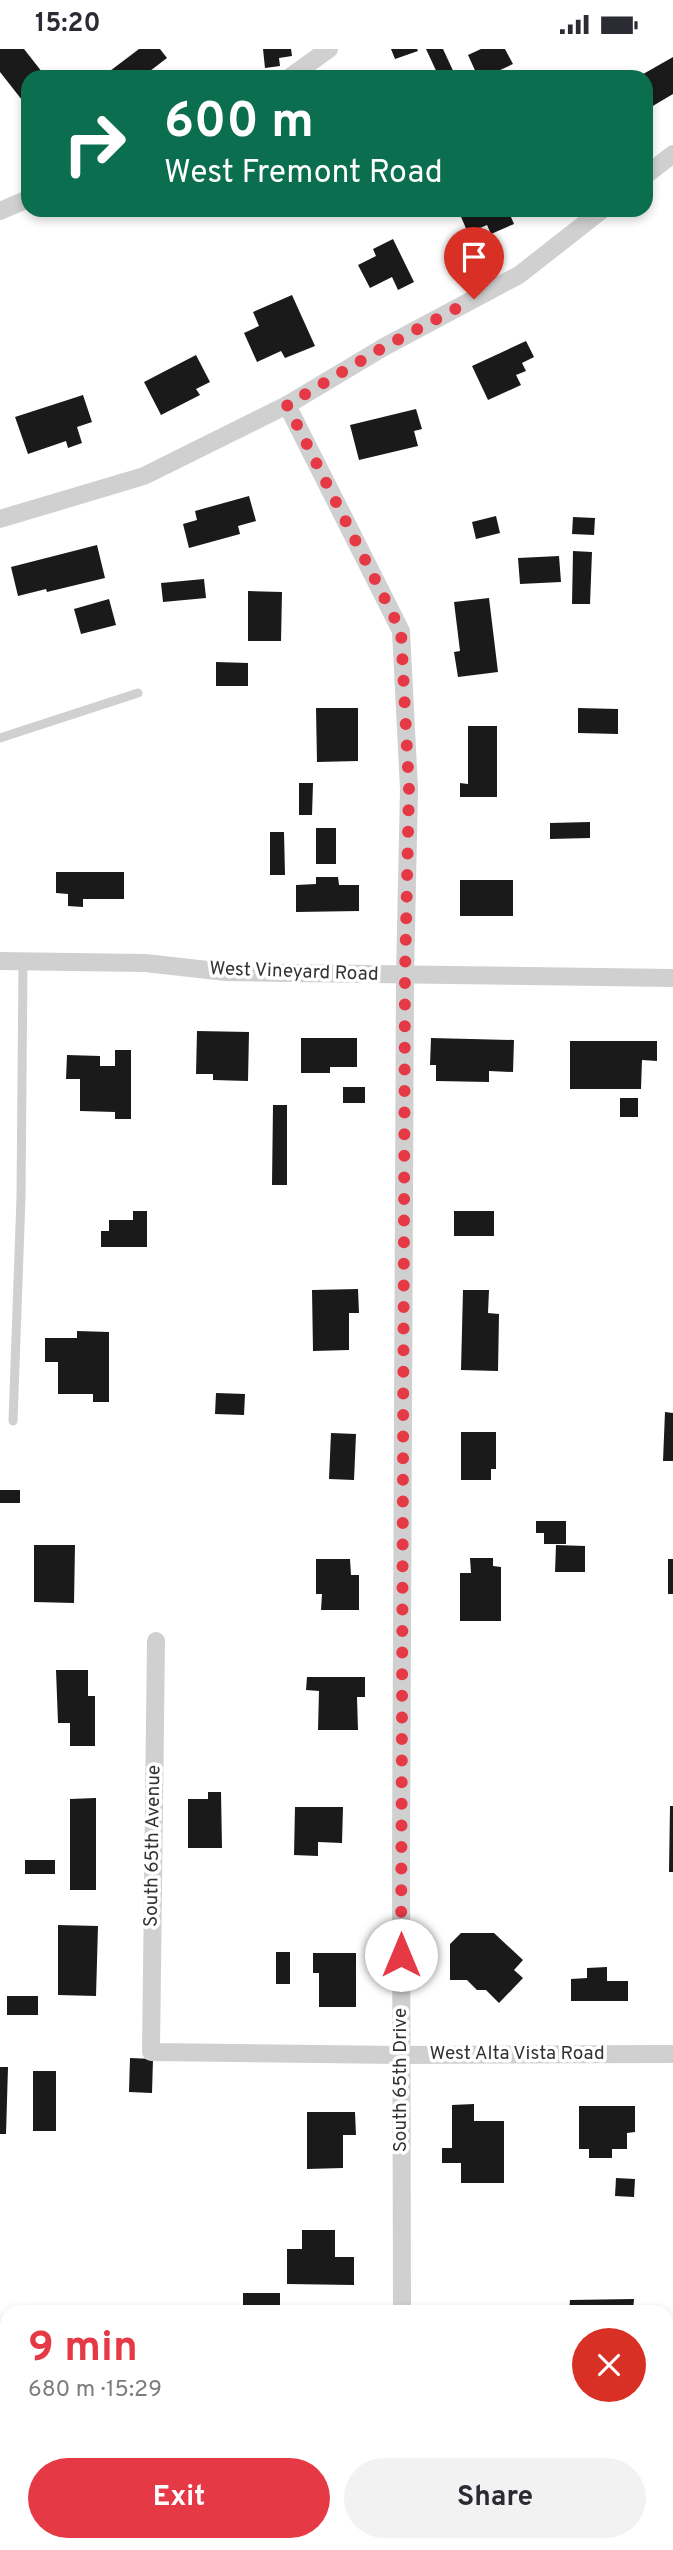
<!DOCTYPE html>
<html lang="en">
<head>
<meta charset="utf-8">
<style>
  :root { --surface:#fff; --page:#f2f2f3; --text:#2b2b33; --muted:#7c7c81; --accent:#e63946 }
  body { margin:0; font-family:Overpass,sans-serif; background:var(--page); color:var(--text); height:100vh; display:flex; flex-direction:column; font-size:26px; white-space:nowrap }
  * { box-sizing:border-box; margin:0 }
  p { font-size:23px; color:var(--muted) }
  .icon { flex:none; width:38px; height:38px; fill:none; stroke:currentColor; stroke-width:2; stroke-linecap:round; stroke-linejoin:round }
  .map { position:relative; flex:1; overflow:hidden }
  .side { position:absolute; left:0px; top:2256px; width:674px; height:247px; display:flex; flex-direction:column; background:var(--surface); border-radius:21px 21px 0 0; box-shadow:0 4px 10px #0003 }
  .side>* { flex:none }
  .banner { position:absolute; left:21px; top:21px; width:632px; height:147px; border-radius:21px; box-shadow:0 4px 10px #0003; background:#0b6e4f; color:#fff; overflow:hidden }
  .pin { position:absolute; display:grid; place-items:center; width:60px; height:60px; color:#fff; margin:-72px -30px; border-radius:50% 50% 50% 0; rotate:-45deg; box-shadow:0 0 7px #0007 }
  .pin .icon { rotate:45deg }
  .me { position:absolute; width:77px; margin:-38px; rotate:0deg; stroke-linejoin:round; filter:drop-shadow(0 0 5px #0008) }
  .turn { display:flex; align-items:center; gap:24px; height:147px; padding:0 28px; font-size:32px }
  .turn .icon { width:91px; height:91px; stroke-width:2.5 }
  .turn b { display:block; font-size:49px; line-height:60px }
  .round { display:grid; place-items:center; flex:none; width:74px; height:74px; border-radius:37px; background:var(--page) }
  .head { display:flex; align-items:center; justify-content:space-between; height:119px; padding:0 28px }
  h1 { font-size:42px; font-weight:700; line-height:52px; color:var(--accent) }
  .primary-button { display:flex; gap:14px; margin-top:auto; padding:14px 28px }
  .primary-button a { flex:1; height:80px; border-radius:42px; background:var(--accent); color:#fff; font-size:28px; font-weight:700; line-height:80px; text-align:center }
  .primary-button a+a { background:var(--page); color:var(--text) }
  .status { display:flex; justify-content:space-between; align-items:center; height:49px; padding:0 35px; background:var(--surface); direction:ltr }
  .status svg { height:19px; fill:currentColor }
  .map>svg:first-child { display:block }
  .building { fill:#1a1a1a }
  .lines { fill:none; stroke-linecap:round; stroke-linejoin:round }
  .lane { stroke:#d0d0d0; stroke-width:9 }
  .street { stroke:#d0d0d0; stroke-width:18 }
  .route { stroke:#e63946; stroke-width:12; stroke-dasharray:0 21.6 }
  .labels { text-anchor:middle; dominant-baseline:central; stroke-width:7; stroke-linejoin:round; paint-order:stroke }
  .street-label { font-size:19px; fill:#333; stroke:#fff }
</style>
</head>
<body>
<div class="status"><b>15:20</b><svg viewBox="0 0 49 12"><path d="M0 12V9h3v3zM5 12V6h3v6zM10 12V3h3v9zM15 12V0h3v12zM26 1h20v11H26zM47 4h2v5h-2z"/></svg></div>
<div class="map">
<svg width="673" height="2501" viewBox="0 0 673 2501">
  <rect width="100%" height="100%" fill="#fff"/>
  <g class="building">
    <path d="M0 0H24L46 28H28V47L22 51 0 23Z"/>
    <path d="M139 0H160L167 9 150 22 154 28H102Z"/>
    <path d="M263 0H291L292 7 279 9 280 17 265 19Z"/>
    <path d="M391 0H417L418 2 395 10Z"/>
    <path d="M426 0H443L456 28H439Z"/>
    <path d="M481 0H505L513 15 485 28H478L468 6Z"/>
    <path d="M673 8V45L646 61V28H638Z"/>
    <path d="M458 161H508L514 175 491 185 487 176 468 184Z"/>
    <path d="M393 190 414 233 398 241 392 228 370 239 358 216 376 207 373 200Z"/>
    <path d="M292 246 315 297 285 309 281 302 257 313 244 284 259 277 253 263Z"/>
    <path d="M526 292 534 308 522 314 526 322 516 326 521 336 488 351 472 317Z"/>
    <path d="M196 306 210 333 196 340 200 346 161 366 144 333Z"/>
    <path d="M83 346 92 373 77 378 82 394 68 399 66 392 28 405 15 368Z"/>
    <path d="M416 360 422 380 414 382 418 397 359 411 350 376Z"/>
    <path d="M249 447 256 472 238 477 240 485 189 499 183 475 197 471 195 462Z"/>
    <path d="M496 467 500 484 476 490 472 473Z"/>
    <path d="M573 468 595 469 594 486 572 485Z"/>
    <path d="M97 496 105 529 47 543 46 540 18 547 11 518Z"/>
    <path d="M573 502 592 503 590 555H572Z"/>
    <path d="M559 507 561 533 520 535 518 509Z"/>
    <path d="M204 530 206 549 163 553 161 534Z"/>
    <path d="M248 542 282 543 281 592H248Z"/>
    <path d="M489 549 498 623 458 628 454 603 460 602 454 553Z"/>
    <path d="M109 550 116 576 81 585 74 560Z"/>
    <path d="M216 613 248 614V637H216Z"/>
    <path d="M316 659H358V712L317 713Z"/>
    <path d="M578 659 618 660V685L578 684Z"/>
    <path d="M468 677H497V748H460V734L468 735Z"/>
    <path d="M299 734H313L312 766H299Z"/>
    <path d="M590 773V789L550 790V774Z"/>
    <rect x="316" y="779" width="20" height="36"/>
    <path d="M270 783H284L285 826H270Z"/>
    <path d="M56 823H124V850H83V858L68 857V845L56 844Z"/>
    <path d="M316 828H338L339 836H359V862L296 863V836L316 835Z"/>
    <rect x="460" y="831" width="53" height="36"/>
    <path d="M197 982 249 983 248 1032 213 1031V1025H196Z"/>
    <path d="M301 989H357V1018H330V1024H301Z"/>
    <path d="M431 989 514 991 513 1023 489 1022V1033L436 1032V1016H430Z"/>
    <path d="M570 992H657V1012L642 1011 641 1040H570Z"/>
    <path d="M115 1001H131V1070H115V1063L80 1062V1030H66L67 1006 100 1007V1017H115Z"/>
    <rect x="343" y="1038" width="22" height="16"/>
    <rect x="620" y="1049" width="18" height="19"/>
    <path d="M273 1056H287V1136H272Z"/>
    <path d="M133 1162H147V1198H101V1182H109V1171H133Z"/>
    <rect x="454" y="1162" width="40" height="25"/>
    <path d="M358 1240 359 1264H349V1301L313 1302 312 1241Z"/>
    <path d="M463 1241H489L488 1264 499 1265 498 1322 461 1321Z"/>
    <path d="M77 1282 109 1283V1353H93V1345H58V1313H45V1289H77Z"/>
    <path d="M216 1344 245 1345 244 1366 215 1365Z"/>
    <path d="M665 1363 673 1364V1412H663Z"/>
    <path d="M461 1383H496V1420H491V1431H461Z"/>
    <path d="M331 1384 356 1385 354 1431 329 1430Z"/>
    <rect x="0" y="1441" width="20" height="13"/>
    <path d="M536 1472H566V1495H544V1484H536Z"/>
    <path d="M34 1496H75L74 1554 34 1553Z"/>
    <path d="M556 1496 585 1497V1523H555Z"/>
    <path d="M470 1509H493V1517L501 1518V1572H460V1524H471Z"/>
    <path d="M316 1510H350L351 1526H359V1561H321L322 1545H316Z"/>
    <rect x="668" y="1510" width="5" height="35"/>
    <path d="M56 1621H88V1647H95V1697H70V1674H58Z"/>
    <path d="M307 1628H365V1648H357L358 1681H318L319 1642 306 1641Z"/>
    <path d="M208 1743H221L222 1799H188V1750H208Z"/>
    <path d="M96 1749V1841H70V1750Z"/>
    <path d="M670 1757H673V1823H669Z"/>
    <path d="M295 1758H343L342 1794 318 1793V1807L294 1806Z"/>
    <rect x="25" y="1811" width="30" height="14"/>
    <path d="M58 1876 98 1877 96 1947 58 1946Z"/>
    <path d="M461 1884H494L523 1911 514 1921 523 1929 499 1954 486 1941H477L467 1931H450V1895Z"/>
    <rect x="276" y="1903" width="14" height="32"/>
    <path d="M313 1904H356V1958H319V1924H313Z"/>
    <path d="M607 1918V1932H628V1952H571V1930L587 1929V1919Z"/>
    <rect x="7" y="1947" width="31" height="19"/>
    <path d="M130 2009 153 2010 152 2044 129 2043Z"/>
    <path d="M0 2018H8L6 2085H0Z"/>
    <rect x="33" y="2022" width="23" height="60"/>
    <path d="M474 2055V2072H504V2134H461V2114H442V2099H452V2056Z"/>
    <path d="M579 2057H635V2083L627 2084V2100H612V2109H589V2100H579Z"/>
    <path d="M307 2063H355L356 2086H343V2119L307 2120Z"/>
    <path d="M616 2129 635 2130 634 2148 615 2147Z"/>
    <path d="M302 2181H335V2208H354V2236L287 2235V2200H302Z"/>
    <rect x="243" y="2244" width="37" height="19"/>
    <path d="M634 2250 633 2262 569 2263 570 2251Z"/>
    <rect x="0" y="2446" width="7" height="45"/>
    <rect x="571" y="2496" width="25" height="5"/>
  </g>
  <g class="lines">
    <g class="lane">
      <path d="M0 689 138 644"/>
      <path d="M13 1372 21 1149 23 913"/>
    </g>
    <g class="street">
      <path d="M290 28 329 0"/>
      <path d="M646 126 673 105"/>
      <path d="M0 162 28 150"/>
      <path d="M287 356 401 582 409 740 405 926 401 1805 402 2263"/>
      <path d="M0 470 144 427 287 356 384 298 519 226 602 161"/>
      <path d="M0 912 145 914 226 923 673 929"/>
      <path d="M156 1592 151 2003 401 2006 673 2005"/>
      <path d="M403 2496V2501"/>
    </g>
  </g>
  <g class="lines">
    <path class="route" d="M401 1906 405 926 409 740 401 582 287 356 384 298 474 250"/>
  </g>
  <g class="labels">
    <g class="street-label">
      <text transform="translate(294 923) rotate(2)">West Vineyard Road</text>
      <text transform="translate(153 1797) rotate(-89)">South 65th Avenue</text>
      <text x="517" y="2005">West Alta Vista Road</text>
      <text transform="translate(401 2031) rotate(-90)">South 65th Drive</text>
    </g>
  </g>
</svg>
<div class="pin" style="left:474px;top:250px;background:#d93025"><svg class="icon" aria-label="arrive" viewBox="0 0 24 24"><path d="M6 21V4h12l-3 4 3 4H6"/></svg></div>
<svg class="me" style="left:401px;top:1906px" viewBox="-20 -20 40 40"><circle r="19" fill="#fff"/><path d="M0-13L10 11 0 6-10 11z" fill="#e63946"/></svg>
<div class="banner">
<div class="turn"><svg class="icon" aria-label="right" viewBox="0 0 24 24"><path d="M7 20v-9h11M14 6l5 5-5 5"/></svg><div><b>600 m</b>West Fremont Road</div></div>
</div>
<section class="side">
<div class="head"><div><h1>9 min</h1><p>680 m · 15:29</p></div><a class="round" style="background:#d93025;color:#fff"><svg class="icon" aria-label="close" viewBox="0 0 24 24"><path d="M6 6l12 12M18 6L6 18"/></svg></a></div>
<div class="primary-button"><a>Exit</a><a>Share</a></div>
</section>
</div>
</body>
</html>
